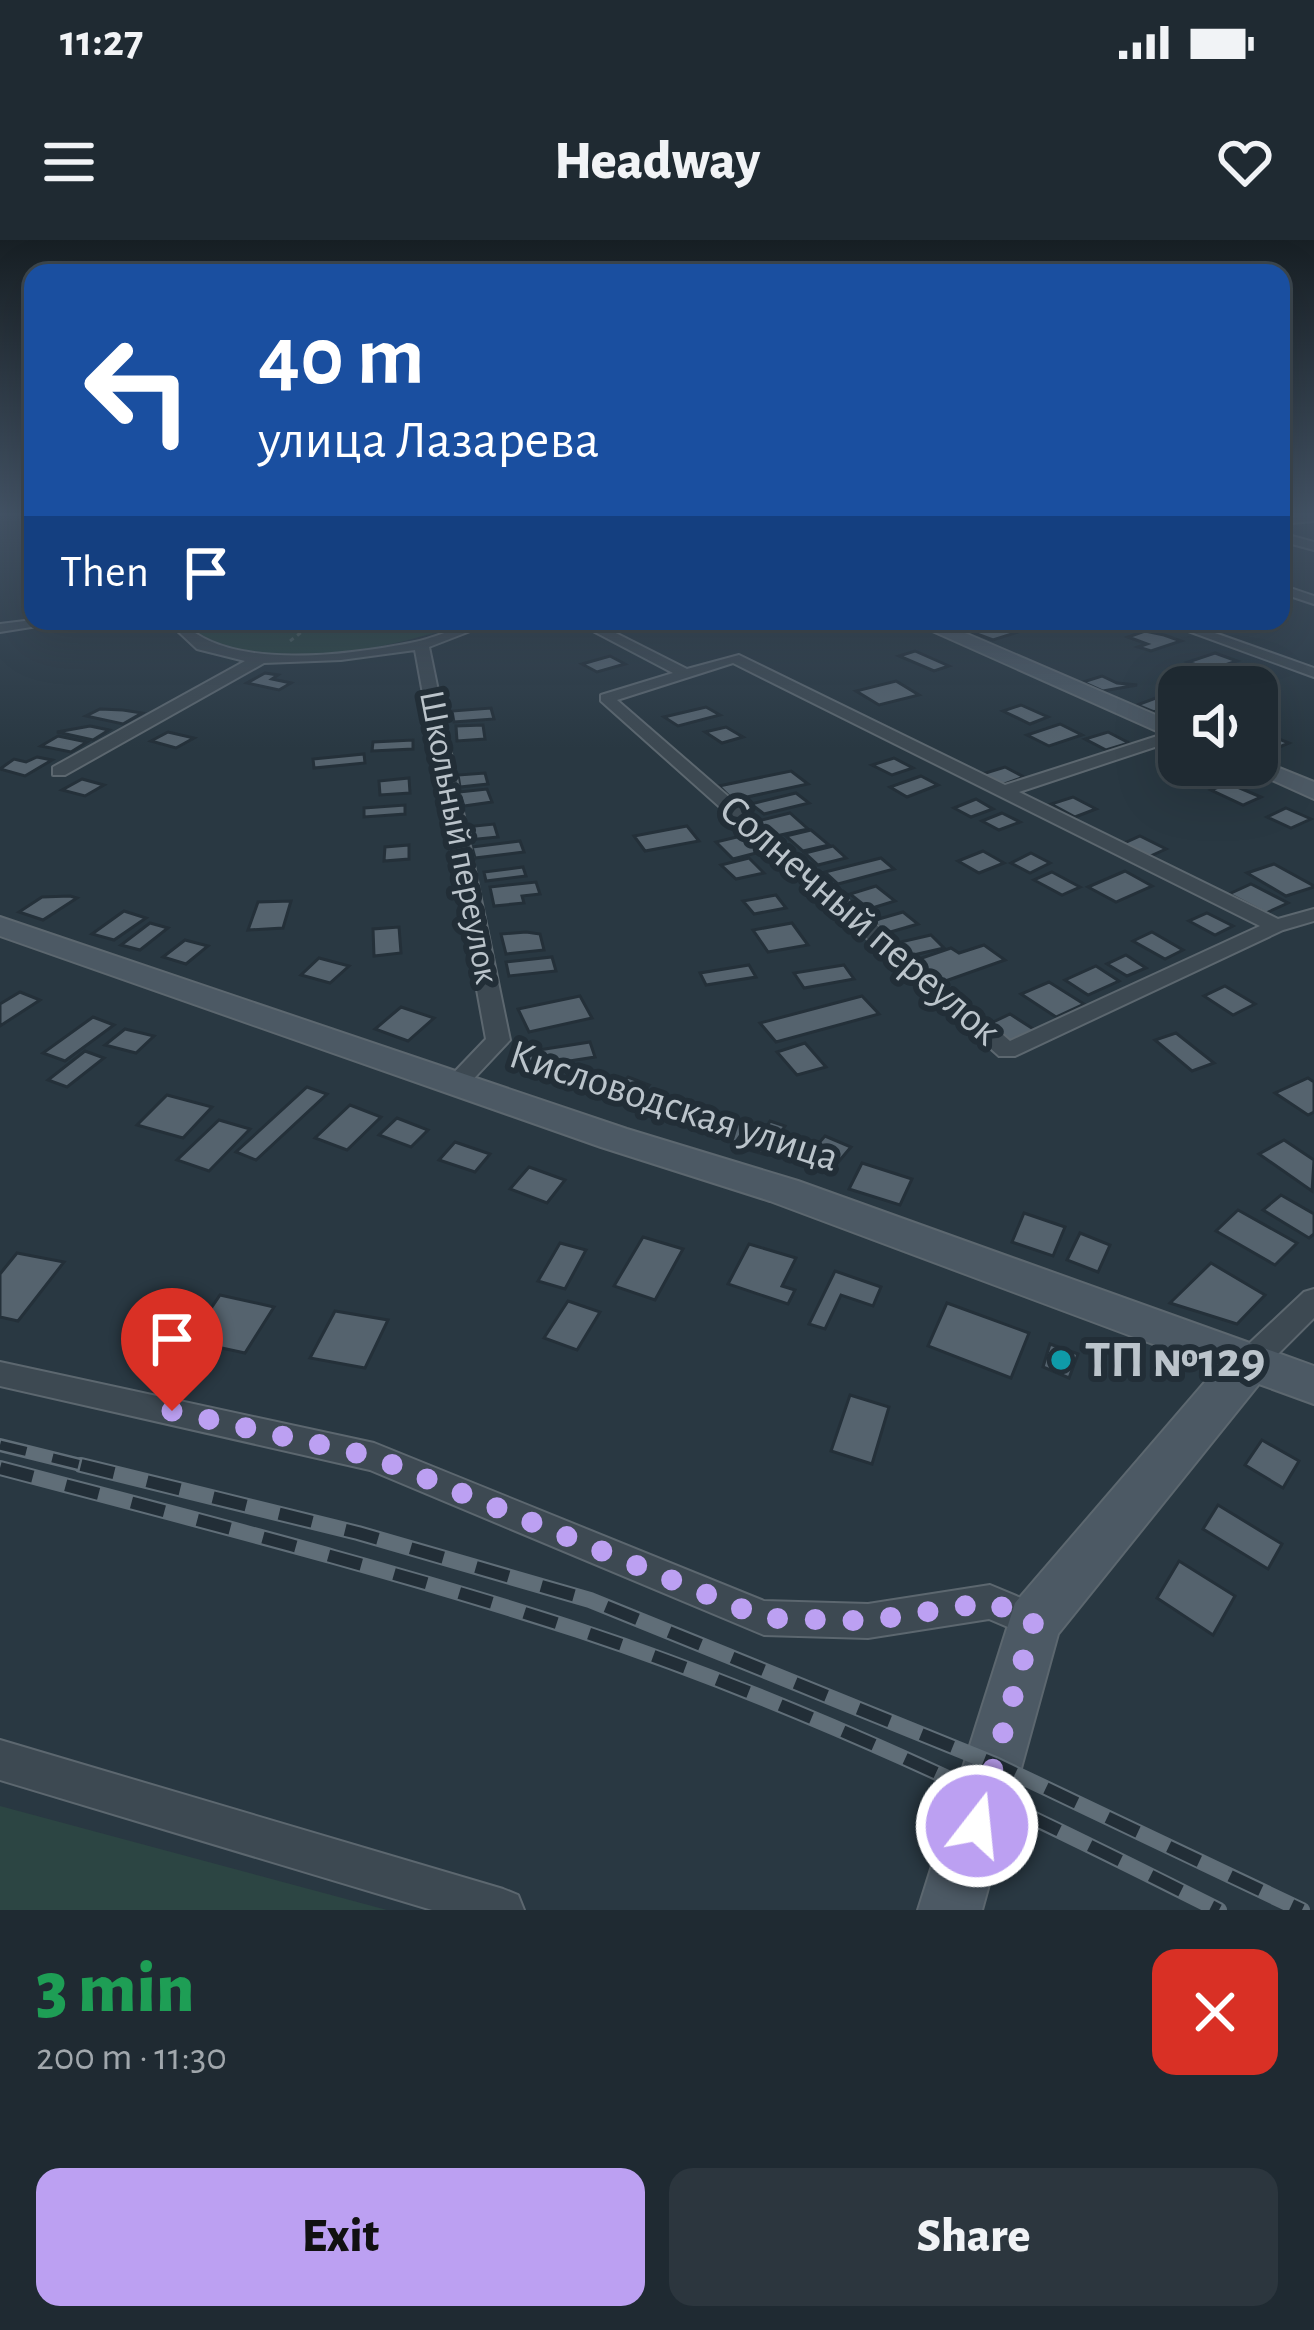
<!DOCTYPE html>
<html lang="en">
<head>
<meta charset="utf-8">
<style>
  :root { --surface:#1f2a32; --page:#2c363e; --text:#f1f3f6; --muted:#a1a7ac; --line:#3c464d; --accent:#bca0f2 }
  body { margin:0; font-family:"Alegreya Sans",sans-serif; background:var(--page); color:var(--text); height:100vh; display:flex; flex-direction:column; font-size:45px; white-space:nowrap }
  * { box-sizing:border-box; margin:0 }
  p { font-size:39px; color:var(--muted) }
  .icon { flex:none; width:66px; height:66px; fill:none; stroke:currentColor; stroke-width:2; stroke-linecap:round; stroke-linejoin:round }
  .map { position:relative; height:1670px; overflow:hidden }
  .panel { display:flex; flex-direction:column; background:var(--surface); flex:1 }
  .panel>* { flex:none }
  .banner { position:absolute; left:24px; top:24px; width:1266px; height:366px; border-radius:24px; box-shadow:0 12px 48px #0002,0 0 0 3px var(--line); background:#1a4fa0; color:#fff; overflow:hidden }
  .controls { position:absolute; left:1158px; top:426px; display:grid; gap:24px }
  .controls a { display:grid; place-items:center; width:120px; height:120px; border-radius:24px; background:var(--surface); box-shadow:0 12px 48px #0002,0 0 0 3px var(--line); font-size:60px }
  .pin { position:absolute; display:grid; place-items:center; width:102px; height:102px; color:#fff; margin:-123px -51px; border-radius:50% 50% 50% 0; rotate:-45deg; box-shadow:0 0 12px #0007 }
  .pin .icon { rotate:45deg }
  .me { position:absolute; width:132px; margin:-66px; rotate:16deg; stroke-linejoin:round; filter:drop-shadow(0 0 9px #0008) }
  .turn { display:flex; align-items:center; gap:42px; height:252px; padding:0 36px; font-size:54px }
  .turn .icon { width:156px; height:156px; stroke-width:2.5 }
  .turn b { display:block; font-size:84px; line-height:102px }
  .then { display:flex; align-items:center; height:114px; padding:0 36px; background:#0003; gap:24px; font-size:45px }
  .round { display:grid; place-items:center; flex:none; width:126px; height:126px; border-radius:24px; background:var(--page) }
  .headline { display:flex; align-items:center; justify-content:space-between; height:204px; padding:0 36px }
  h1 { font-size:72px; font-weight:800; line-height:90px; color:#1e9e55 }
  .cta { display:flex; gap:24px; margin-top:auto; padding:24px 36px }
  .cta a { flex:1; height:138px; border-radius:24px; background:var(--accent); color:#111; font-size:48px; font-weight:800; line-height:138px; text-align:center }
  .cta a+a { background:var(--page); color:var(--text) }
  .status { display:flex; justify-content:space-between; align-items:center; height:84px; padding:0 60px; background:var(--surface); direction:ltr }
  .status svg { height:33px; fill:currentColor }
  header { display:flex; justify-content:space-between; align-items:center; height:156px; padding:0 36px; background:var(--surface); font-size:54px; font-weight:800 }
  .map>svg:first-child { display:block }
  .green { fill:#2c4543 }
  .building { fill:#55636e; stroke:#243039; stroke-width:3 }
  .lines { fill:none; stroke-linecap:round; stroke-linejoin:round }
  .street-casing { stroke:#5c676f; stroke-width:4 }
  .secondary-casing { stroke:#5c676f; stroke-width:4 }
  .path { stroke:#4c6060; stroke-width:3; stroke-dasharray:4.5 4.5; stroke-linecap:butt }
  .street { fill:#3d4952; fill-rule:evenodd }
  .secondary { fill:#4c5964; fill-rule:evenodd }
  .rail-far1-casing { stroke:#606e78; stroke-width:14 }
  .rail-casing { stroke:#606e78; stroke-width:16 }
  .rail-far1 { stroke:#222e37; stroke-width:9; stroke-dasharray:27; stroke-linecap:butt }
  .rail { stroke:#222e37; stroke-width:12; stroke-dasharray:34; stroke-linecap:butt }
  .route { stroke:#bca0f2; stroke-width:21; stroke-dasharray:0 37.8 }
  .culture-dot { fill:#0f9aa8; stroke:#222e37; stroke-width:4.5 }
  .labels { text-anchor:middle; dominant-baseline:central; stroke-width:12; stroke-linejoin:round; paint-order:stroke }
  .far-street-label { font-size:36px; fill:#bbc4cb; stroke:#222e37 }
  .street-label { font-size:42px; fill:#bbc4cb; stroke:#222e37 }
  .near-poi-label { font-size:51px; font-weight:bold; fill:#bbc4cb; stroke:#222e37; text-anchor:start }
</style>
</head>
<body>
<div class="status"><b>11:27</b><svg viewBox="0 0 49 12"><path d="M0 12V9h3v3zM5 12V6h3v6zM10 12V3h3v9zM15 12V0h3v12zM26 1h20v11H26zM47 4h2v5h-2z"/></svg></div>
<header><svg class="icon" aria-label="menu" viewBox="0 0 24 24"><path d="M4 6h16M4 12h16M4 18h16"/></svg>Headway<svg class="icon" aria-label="heart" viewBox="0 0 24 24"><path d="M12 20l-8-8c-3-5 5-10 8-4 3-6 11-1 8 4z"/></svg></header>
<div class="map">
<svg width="1314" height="1670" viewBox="0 0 1314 1670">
  <rect width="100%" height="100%" fill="#293842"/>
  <g class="green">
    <path d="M186 381H472C381 411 280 435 190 392Z"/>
    <path d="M0 1566 387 1670H0Z"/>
  </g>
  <g class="building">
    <path d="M991 384 1015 393 993 400 969 391Z"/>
    <path d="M1145 391 1164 395 1181 401 1151 411 1138 407 1147 404 1128 397Z"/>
    <path d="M915 411 949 426 934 431 899 416Z"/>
    <path d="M1215 413 1237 421 1210 430 1188 422Z"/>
    <path d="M610 416 625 424 597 432 582 424Z"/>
    <path d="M265 433 278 435 272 439 291 443 279 450 247 443Z"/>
    <path d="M1102 436 1117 443 1137 445 1103 451 1083 442Z"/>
    <path d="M896 441 919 455 879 465 856 451Z"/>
    <path d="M1169 453 1179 457V462L1154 472 1137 465Z"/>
    <path d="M1021 465 1048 477 1030 484 1003 471Z"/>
    <path d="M706 467 720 475 678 486 664 477Z"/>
    <path d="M491 468 494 479 454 482 452 471Z"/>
    <path d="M100 469 123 470 142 473 123 484 86 476Z"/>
    <path d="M1060 484 1082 495 1049 506 1027 495Z"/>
    <path d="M483 485 485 499 457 501 456 486Z"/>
    <path d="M90 486 109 490 93 500 57 492Z"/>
    <path d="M726 487 743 497 722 503 705 492Z"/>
    <path d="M1257 490 1289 503 1267 512 1257 508Z"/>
    <path d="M168 492 194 498 176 508 151 501Z"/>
    <path d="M1108 492 1129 503 1106 510 1085 499Z"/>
    <path d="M58 496 87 502 71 512 41 506Z"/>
    <path d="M413 500V509L372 511 373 502Z"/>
    <path d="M364 514 365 523 314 528 313 519Z"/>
    <path d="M37 517 52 520 25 536 0 529 14 519 26 522Z"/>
    <path d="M894 518 913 528 892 535 872 525Z"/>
    <path d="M1179 520V525L1208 531 1190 538 1163 526Z"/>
    <path d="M1005 527 1024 537 999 546 979 535Z"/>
    <path d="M791 531 808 544 733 560 719 546Z"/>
    <path d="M485 533 488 544 460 547 458 535Z"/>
    <path d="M921 536 938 545 907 557 890 547Z"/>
    <path d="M409 538 410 553 380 555 379 541Z"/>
    <path d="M82 539 104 545 85 556 62 550Z"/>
    <path d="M1228 543 1261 557 1243 565 1211 550Z"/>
    <path d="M487 549 492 562 464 566 459 552Z"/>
    <path d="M796 553 809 563 764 574 751 564Z"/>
    <path d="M1073 557 1096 569 1075 577 1051 564Z"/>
    <path d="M976 559 993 569 971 577 954 568Z"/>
    <path d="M405 565V574L364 577V568Z"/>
    <path d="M1286 568 1311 579 1291 588 1267 577Z"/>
    <path d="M790 573 808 589 776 596 758 581Z"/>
    <path d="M1002 573 1020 582 999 590 982 581Z"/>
    <path d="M494 584 498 597 468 600 465 587Z"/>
    <path d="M687 586 699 601 645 611 634 596Z"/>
    <path d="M811 590 829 605 803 611 786 596Z"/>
    <path d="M741 596 760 612 733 619 716 602Z"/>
    <path d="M1140 596 1166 609 1146 618 1120 605Z"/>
    <path d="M520 601 524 612 475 618 472 607Z"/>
    <path d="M409 605V619L384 621 385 607Z"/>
    <path d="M833 606 846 618 818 625 805 613Z"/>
    <path d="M983 611 1004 623 979 633 958 621Z"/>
    <path d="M1031 613 1050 623 1030 633 1011 623Z"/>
    <path d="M749 618 764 633 736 639 721 625Z"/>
    <path d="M881 618 894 629 838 644 825 632Z"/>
    <path d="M1274 624 1314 646V647L1286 656 1247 633Z"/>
    <path d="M523 627 526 636 486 641 484 632Z"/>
    <path d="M1125 631 1152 646 1116 662 1088 647Z"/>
    <path d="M1052 632 1080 647 1062 655 1034 640Z"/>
    <path d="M536 642 540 654 522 656 524 663 494 666 490 647Z"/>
    <path d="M1251 644 1288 663 1266 673 1229 654Z"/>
    <path d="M876 646 895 661 869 669 850 654Z"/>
    <path d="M776 655 786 668 754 674 743 661Z"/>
    <path d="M70 656 77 658 43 680 19 672 42 657Z"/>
    <path d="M291 661 283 688 248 690 258 662Z"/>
    <path d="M124 671 146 678 114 700 92 694Z"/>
    <path d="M903 672 918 684 887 693 872 681Z"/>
    <path d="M1207 673 1233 686 1215 695 1189 681Z"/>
    <path d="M150 683 168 688 140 710 121 705Z"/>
    <path d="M792 683 808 705 768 712 753 690Z"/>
    <path d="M399 687 401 713 374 716 373 689Z"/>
    <path d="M526 692 540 694 544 710 506 714 501 694Z"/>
    <path d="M1152 692 1183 710 1165 719 1133 701Z"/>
    <path d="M931 695 944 708 909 716 896 703Z"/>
    <path d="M185 700 208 706 186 724 163 717Z"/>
    <path d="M984 705 1005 720 937 744 910 722 951 708 959 713Z"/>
    <path d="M1126 715 1146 728 1127 736 1107 724Z"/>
    <path d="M552 717 556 731 509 736 506 722Z"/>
    <path d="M319 718 349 726 330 743 301 735Z"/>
    <path d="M749 725 756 737 706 745 700 733Z"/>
    <path d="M844 725 854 739 804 748 794 733Z"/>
    <path d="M1096 726 1119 741 1088 755 1065 740Z"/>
    <path d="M1049 742 1084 764 1056 777 1021 754Z"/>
    <path d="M1225 746 1255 764 1233 775 1204 756Z"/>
    <path d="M20 752 40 760 0 786V764Z"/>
    <path d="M580 756 592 778 529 792 518 769Z"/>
    <path d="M862 756 879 774 776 802 760 783Z"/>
    <path d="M401 767 434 778 408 801 375 789Z"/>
    <path d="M1010 774 1038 792 1014 804 987 785Z"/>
    <path d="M93 777 114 785 65 821 43 813Z"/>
    <path d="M125 789 154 796 136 813 105 805Z"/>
    <path d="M1176 793 1214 823 1192 831 1155 800Z"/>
    <path d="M590 802 595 817 531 827 526 812Z"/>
    <path d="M805 803 826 827 797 835 777 812Z"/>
    <path d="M85 811 104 818 67 847 48 840Z"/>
    <path d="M628 837 649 845 630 865 609 857Z"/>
    <path d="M1308 838 1314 842V872L1308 875 1275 853Z"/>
    <path d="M307 847 327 854 256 920 236 912Z"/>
    <path d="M167 855 212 867 183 898 137 885Z"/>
    <path d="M350 865 381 877 347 910 315 898Z"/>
    <path d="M397 878 428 890 411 907 379 895Z"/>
    <path d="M723 878 747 886 735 903 710 894Z"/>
    <path d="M219 880 250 889 209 931 177 920Z"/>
    <path d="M770 881 785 886 767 915 742 908 755 887 765 890Z"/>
    <path d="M825 896 851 907 829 933 790 916 806 899 818 904Z"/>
    <path d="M1284 900 1314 920 1312 951 1259 914Z"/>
    <path d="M455 902 490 914 475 932 439 920Z"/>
    <path d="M862 923 912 939 900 965 849 949Z"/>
    <path d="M529 927 565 940 547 963 510 949Z"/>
    <path d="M1281 955 1314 974V994L1309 998 1263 970Z"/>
    <path d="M1238 970 1297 1003 1275 1025 1216 991Z"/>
    <path d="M1024 973 1065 987 1053 1016 1012 1002Z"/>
    <path d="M1080 993 1110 1005 1098 1032 1067 1020Z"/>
    <path d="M643 997 683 1009 655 1060 614 1046Z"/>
    <path d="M560 1003 586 1010 565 1049 538 1041Z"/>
    <path d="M749 1004 796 1018 782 1046 795 1050 788 1064 728 1044Z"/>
    <path d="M17 1013 64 1022 18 1081 0 1077V1034Z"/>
    <path d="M1211 1023 1265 1055 1237 1084 1170 1063Z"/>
    <path d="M835 1031 881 1047 873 1066 841 1055 825 1089 809 1084Z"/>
    <path d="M220 1055 274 1067 245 1113 189 1101Z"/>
    <path d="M568 1061 600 1072 577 1110 544 1098Z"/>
    <path d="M947 1063 1029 1093 1011 1138 928 1106Z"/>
    <path d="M335 1071 388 1080 365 1128 310 1118Z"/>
    <path d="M1050 1104 1078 1114 1069 1138 1043 1127Z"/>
    <path d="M850 1155 889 1167 872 1224 831 1211Z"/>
    <path d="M1262 1200 1299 1221 1283 1248 1245 1225Z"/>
    <path d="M1218 1265 1282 1304 1268 1329 1203 1289Z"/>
    <path d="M1179 1321 1235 1356 1213 1395 1157 1358Z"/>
  </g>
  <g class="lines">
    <defs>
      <g id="street">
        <path d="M1314 275V281L1281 284V278Z"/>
        <path d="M1281 293 1314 302V310L1281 301Z"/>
        <path d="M1281 345 1314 356V364L1281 353Z"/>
        <path d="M33 380V381H69L0 392V384Z"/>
        <path d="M167 381H181C228 432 351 415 415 402 443 396 466 381 496 381L429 407 510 800 464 849 455 852 443 844 486 799 415 410 341 420 264 423 65 535H53V527L245 421 197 409Z"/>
        <path d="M574 381H592L687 429 739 415 1005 545 1179 489V499L1019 552 1278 679 1314 669V681L1283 690 1015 816H999L601 461V455L673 433ZM733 423 1260 686 1010 801 617 460Z"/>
        <path d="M1161 381H1181L1314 428V437Z"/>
        <path d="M1314 1049V1078L1260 1132 1249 1135 1238 1132 1234 1123 1238 1114 1304 1052Z"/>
        <path d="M0 1122 374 1203 764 1361 868 1364 990 1345 1047 1369 1052 1381 1047 1393 1034 1398 989 1379 868 1398 764 1395 370 1230 0 1146Z"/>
        <path d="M0 1500 503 1649 518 1655 524 1670H432L0 1540Z"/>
      </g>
      <g id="secondary">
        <path d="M910 381H937L1179 485V501Z"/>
        <path d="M1257 519 1314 542V559L1239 525H1257Z"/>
        <path d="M0 677 627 889 798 941 1314 1126V1164L1259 1144 1058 1394 982 1670H918L1015 1363 1217 1128 770 961 601 907 0 696Z"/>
      </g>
    </defs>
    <use href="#street" class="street-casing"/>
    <use href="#secondary" class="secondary-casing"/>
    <path class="path" d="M290 401 316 381"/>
    <use href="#street" class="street"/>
    <use href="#secondary" class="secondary"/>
    <defs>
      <path id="rail-far1" d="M0 1205 93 1228"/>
      <g id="rail">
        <path d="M81 1225 358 1293 590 1360 995 1524 1302 1670"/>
        <path d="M0 1228C193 1279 388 1328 578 1390 800 1463 1011 1565 1219 1670"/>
      </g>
    </defs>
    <use href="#rail-far1" class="rail-far1-casing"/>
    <use href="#rail" class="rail-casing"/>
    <use href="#rail-far1" class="rail-far1"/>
    <use href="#rail" class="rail"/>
  </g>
  <linearGradient id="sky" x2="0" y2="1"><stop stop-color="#171f24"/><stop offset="0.54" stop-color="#435365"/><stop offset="1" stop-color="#435365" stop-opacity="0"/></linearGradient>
  <rect width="1314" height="508" fill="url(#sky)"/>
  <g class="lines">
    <path class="route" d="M172 1171 374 1217 764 1378 868 1381 990 1362 1034 1381 977 1586"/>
  </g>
  <circle class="culture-dot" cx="1061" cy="1120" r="12"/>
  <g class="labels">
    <g class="far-street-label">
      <text transform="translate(459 597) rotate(79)">Школьный переулок</text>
    </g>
    <g class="street-label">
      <text transform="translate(860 680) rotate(41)">Солнечный переулок</text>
      <text transform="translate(674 866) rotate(18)">Кисловодская улица</text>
    </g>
    <g class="near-poi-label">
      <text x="1085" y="1120">ТП №129</text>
    </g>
  </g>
</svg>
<div class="controls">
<a><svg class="icon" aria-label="sound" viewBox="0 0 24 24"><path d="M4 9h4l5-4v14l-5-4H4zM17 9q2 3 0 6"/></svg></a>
</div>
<div class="pin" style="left:172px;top:1171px;background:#d93025"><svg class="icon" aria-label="arrive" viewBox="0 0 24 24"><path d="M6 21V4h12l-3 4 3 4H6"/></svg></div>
<svg class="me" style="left:977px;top:1586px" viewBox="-20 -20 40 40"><circle r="17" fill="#bca0f2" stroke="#fff" stroke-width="3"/><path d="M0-11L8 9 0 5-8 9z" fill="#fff"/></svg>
<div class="banner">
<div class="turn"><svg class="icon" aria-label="left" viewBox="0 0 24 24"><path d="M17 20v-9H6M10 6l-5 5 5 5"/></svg><div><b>40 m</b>улица Лазарева</div></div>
<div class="then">Then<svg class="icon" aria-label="arrive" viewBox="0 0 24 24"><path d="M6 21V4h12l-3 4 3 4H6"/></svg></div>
</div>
</div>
<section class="panel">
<div class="headline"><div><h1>3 min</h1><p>200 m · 11:30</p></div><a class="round" style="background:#d93025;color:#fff"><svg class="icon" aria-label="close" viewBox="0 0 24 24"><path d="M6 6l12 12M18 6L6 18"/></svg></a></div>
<div class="cta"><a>Exit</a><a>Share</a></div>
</section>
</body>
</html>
